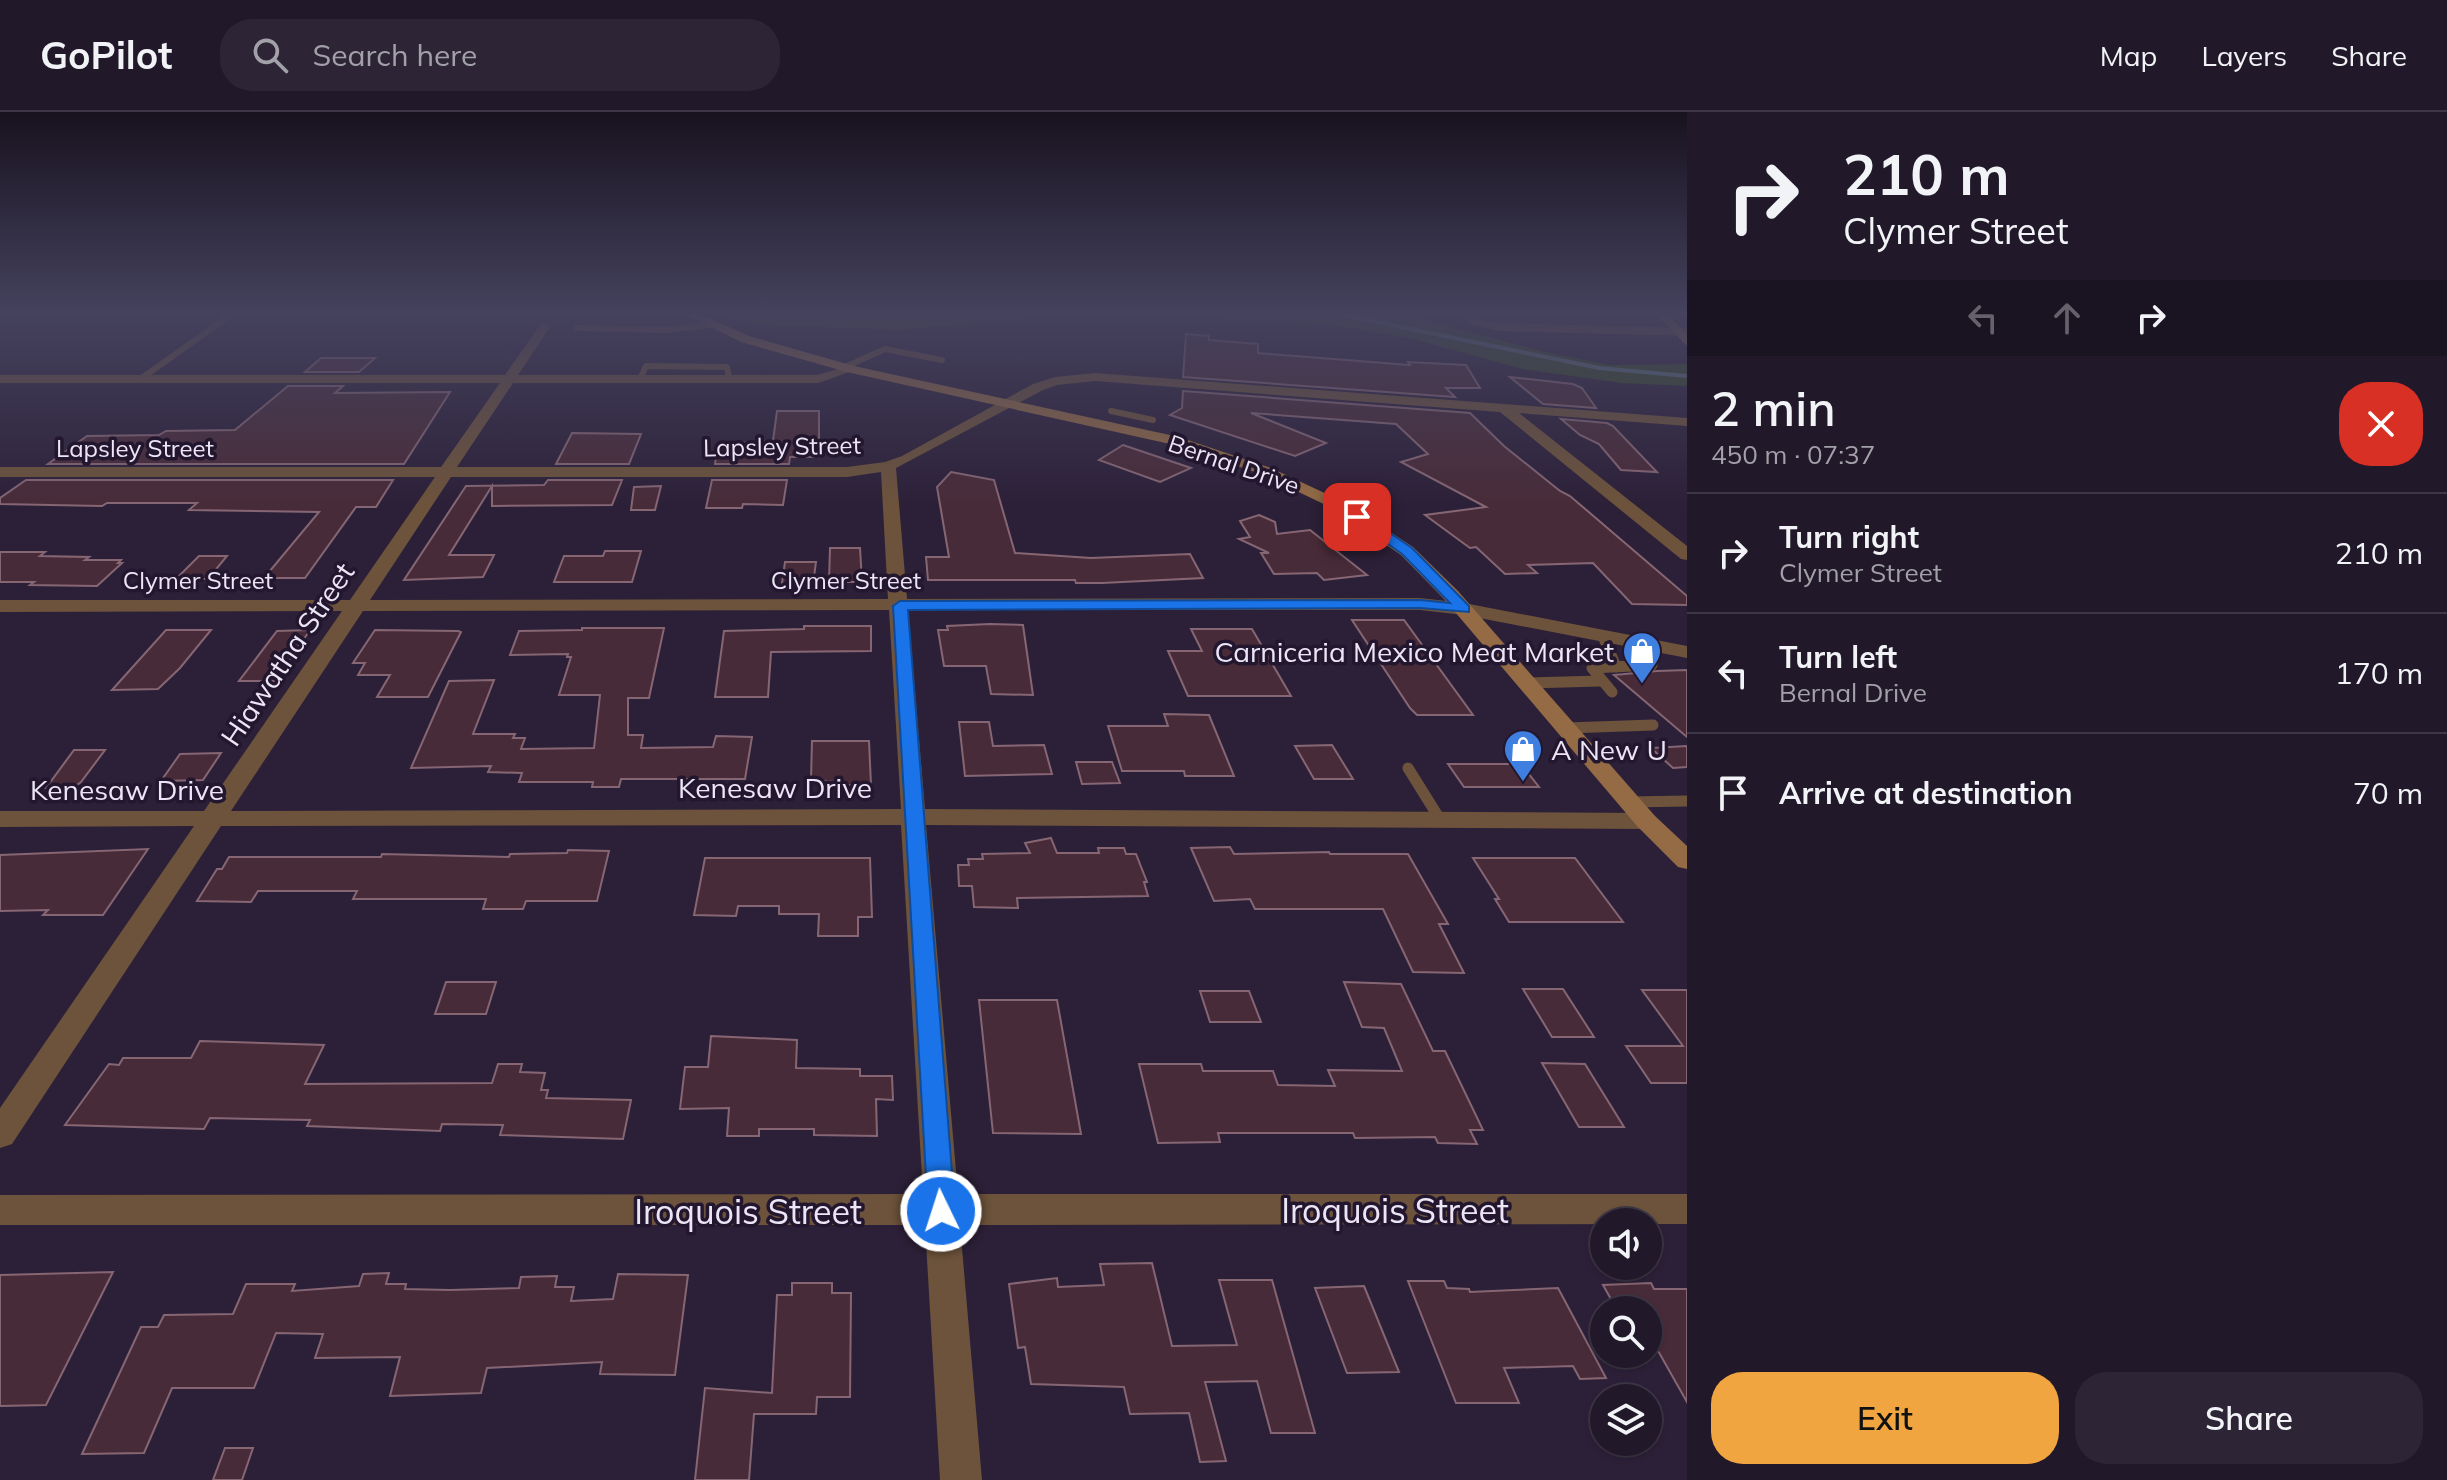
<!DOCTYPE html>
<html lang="en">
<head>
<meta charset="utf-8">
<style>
  :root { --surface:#21182a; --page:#2d2536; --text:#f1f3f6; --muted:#a2a0a8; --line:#3e3747; --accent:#f1a540 }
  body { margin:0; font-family:Mulish,sans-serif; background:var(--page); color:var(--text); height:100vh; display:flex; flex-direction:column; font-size:30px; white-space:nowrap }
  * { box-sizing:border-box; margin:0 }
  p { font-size:26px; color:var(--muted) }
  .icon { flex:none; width:44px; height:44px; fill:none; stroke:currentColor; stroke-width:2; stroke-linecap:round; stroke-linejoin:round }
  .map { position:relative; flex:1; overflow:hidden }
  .drawer { display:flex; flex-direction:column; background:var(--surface); width:760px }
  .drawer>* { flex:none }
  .hud { background:#21182a; color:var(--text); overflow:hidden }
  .fabs { position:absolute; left:1590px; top:1096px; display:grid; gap:16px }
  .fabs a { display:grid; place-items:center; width:72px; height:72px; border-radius:50%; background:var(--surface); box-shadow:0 2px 6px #0004,0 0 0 2px var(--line); font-size:40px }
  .pin { position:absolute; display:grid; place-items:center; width:68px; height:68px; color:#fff; margin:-34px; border-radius:16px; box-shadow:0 4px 12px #0006 }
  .me { position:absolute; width:88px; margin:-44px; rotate:356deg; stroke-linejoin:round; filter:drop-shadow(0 0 6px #0008) }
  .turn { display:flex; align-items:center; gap:28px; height:168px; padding:0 24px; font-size:36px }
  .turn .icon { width:104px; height:104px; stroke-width:2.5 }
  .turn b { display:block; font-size:56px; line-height:68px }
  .lanes { display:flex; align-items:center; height:76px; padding:0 24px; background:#0003; justify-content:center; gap:40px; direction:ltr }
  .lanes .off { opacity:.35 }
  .round { display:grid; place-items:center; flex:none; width:84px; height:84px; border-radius:32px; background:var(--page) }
  .head { display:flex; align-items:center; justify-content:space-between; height:136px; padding:0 24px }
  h1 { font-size:48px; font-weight:600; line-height:60px }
  .cta { display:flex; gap:16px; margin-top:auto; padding:16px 24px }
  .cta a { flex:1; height:92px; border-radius:32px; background:var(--accent); color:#111; font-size:32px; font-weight:600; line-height:92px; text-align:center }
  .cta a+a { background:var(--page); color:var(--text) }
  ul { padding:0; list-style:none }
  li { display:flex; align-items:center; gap:24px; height:120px; padding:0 24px; border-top:2px solid var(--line) }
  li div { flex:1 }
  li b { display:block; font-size:30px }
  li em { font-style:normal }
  header { display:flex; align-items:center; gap:48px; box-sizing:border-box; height:112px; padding:0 40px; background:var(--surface); border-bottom:2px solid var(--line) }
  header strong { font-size:38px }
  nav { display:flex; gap:44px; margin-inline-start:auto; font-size:28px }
  .search { width:560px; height:72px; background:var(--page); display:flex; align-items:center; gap:20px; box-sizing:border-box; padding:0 28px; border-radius:32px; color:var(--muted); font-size:30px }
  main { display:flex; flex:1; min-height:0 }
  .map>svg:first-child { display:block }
  .green { fill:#344b24 }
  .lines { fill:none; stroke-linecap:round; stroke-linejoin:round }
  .stream { stroke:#5c767c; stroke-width:4 }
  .building { fill:#482b38; stroke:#866673; stroke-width:2 }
  .lane-far1 { stroke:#6d533b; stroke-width:6 }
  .lane { stroke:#6d533b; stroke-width:11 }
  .street { fill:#6d533b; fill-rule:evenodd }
  .secondary { fill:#946b44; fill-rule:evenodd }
  .route { fill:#1a73e8; stroke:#114b97; stroke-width:2 }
  .labels { text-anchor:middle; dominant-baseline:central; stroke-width:7; stroke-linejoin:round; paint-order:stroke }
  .far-street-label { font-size:24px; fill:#ece5f5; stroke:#22172e }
  .poi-label { font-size:28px; fill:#ece5f5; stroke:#22172e; text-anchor:end }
  .street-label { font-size:28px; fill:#ece5f5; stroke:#22172e }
  .near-street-label { font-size:34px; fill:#ece5f5; stroke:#22172e }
</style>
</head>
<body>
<header>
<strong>GoPilot</strong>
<div class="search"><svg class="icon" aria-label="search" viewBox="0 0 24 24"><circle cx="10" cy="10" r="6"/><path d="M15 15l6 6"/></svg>Search here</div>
<nav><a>Map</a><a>Layers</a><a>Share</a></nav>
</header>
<main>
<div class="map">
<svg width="1687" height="1368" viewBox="0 0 1687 1368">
  <rect width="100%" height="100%" fill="#2c2038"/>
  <g class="green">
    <path d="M712 202H1056L900 218 753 212Z"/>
    <path d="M1168 202H1401L1545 240 1609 253 1687 252V274L1622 271 1523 257 1409 226 1328 212Z"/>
  </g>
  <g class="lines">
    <path class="stream" d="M1339 202 1599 256 1687 264"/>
  </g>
  <g class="building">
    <path d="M1186 222 1209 224V228L1258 232V241L1410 253 1408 250 1466 253 1480 276H1446L1455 285 1183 265Z"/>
    <path d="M321 246H375L359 260H305Z"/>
    <path d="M1510 265 1573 272 1582 276 1596 296 1543 292Z"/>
    <path d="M288 274H343L335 281 450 280 404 352H48L87 324 159 323 166 319 235 318Z"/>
    <path d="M1183 279 1470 301 1504 334 1560 379 1570 384 1687 484V493L1632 492 1593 451 1528 453 1537 461 1505 462 1476 435 1470 436 1425 403 1486 395 1401 350 1428 342 1396 312 1251 301 1326 331 1295 344 1170 303 1182 296Z"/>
    <path d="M777 299H819V345H790L789 352H715L718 332 773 329Z"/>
    <path d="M1561 307 1607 311 1613 314 1657 360 1621 358 1599 332 1580 323Z"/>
    <path d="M572 321 641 322 629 352H556Z"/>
    <path d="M1123 333 1191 356 1160 370 1099 348Z"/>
    <path d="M951 360 994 368 1015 441 1091 446 1190 442 1203 466 1102 471H1076L1075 468H928L926 445H949L937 375Z"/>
    <path d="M26 368H393L376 395H356L305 466H264L319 400 189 398 197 391H107L102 394 0 392V386Z"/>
    <path d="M548 368H622L612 393 492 394V374L449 443H494L483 465 404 468 466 374 544 373Z"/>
    <path d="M712 368H787L783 393 743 392 742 396H706Z"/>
    <path d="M661 374 655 398H631L634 375Z"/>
    <path d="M1259 403 1275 410 1277 422 1310 418 1367 463 1324 468 1317 461 1274 462 1261 441H1269L1239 427 1250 425 1240 409Z"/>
    <path d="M830 436H860L862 470H829Z"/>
    <path d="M605 439H641L632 470H554L564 444H603Z"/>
    <path d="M0 440H45L40 444 89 445 85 448H121L118 451H122L97 474 30 473 34 470H0Z"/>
    <path d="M199 444H227L208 467H176Z"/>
    <path d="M785 450H816L813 472 782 471Z"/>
    <path d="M1352 508H1404L1473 603H1417L1410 596Z"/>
    <path d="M990 512 1023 513 1033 583 991 582 986 554H944L938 518H948L947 514Z"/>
    <path d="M804 514H871V539L771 540 768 585H715L724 519 804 517Z"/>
    <path d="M582 516H664L649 586H628V623H643L641 636 713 635 716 624 752 625 745 667H621L619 675H592L593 670H519L522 661 488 660 491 654 411 656 449 569 494 568 473 622H515L513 626H525L521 637 594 636 600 583H559L571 545H567L568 542 510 543 519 519 582 518Z"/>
    <path d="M1191 517H1252L1291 584H1188L1168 539H1202Z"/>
    <path d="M166 518H211L180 556 158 577 112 578Z"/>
    <path d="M310 518 275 569H239L277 519Z"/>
    <path d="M375 518 458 519 461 520 428 585H377L390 563H358L365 551H353Z"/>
    <path d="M1687 558V625L1614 563 1657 559Z"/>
    <path d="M1164 602 1209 603 1234 664H1185L1184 659H1122L1108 614H1168Z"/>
    <path d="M959 610H989L993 634 1044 633 1052 662 965 664Z"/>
    <path d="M812 629H869L871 673H837V670L811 668Z"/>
    <path d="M1332 633 1353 667H1314L1295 634Z"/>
    <path d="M1687 634V655L1673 656 1651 636Z"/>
    <path d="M74 638H105L81 670 73 676H46Z"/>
    <path d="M221 641 203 668 161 669 180 642Z"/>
    <path d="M1076 650H1112L1120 671 1082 672Z"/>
    <path d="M1448 652H1521L1539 675H1464Z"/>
    <path d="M1051 726 1057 741H1099L1098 736H1124L1126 742H1136L1147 770H1144L1148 784 1017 786 1018 796 974 795 972 774H959L958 753H969L968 747H983L982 742 1030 741 1025 731Z"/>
    <path d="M1230 735 1234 742 1329 740 1330 742H1408L1448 812H1439L1464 861 1413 860 1383 797H1255L1250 787 1214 789 1191 736Z"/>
    <path d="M148 737 103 803H43L48 798 0 799V743Z"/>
    <path d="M568 738 609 739 597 789H526L523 797H483L486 787H353L357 779H258L251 790 197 789 217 757H222L229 745H381L382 742 509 745 510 742 567 741Z"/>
    <path d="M705 746H870L872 805H858V824H818L819 802H779V794H738L736 804 694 803Z"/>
    <path d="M1473 746H1575L1623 810H1509L1495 787H1499Z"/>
    <path d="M446 870H496L486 902H435Z"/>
    <path d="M1344 870 1401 872 1433 939H1445L1483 1018H1470L1477 1032 1438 1031 1435 1025 1355 1026 1353 1021H1218L1220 1030 1158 1031 1139 952H1201L1203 959H1273L1278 973 1335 974 1328 958 1402 959 1384 916 1362 915Z"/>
    <path d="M1523 877H1563L1594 925H1552Z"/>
    <path d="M1642 878H1687V971H1651L1626 934H1683Z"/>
    <path d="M1200 879H1249L1261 910H1210Z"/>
    <path d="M979 888H1057L1081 1022 993 1021Z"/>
    <path d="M711 924 797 928 796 956 860 957V964H892L893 988 876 987 877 1024 814 1023V1017H759V1024H727L729 996 680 997 685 955H708Z"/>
    <path d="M200 929 324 933 305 972 492 971 498 952H522L520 960 545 961 541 978H548L546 986 631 988 623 1027 500 1023 503 1013 442 1012 440 1019 307 1014 310 1008 210 1006 204 1017 65 1013 109 952 119 953 123 946H191Z"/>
    <path d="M1542 951 1585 952 1624 1015H1579Z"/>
    <path d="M1152 1151 1172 1234 1237 1233 1219 1168H1272L1315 1321H1271L1257 1269 1205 1270 1226 1349 1200 1350 1189 1301 1130 1302 1124 1275 1031 1272 1025 1235 1018 1236 1009 1172 1057 1166 1058 1175 1104 1173 1100 1152Z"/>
    <path d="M113 1160 46 1293 0 1294V1163Z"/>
    <path d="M389 1161 386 1172H406L405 1177 450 1178 519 1176 521 1165 557 1164 555 1175H574L571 1189 613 1187 618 1162 688 1163 675 1263 600 1262 602 1250 487 1256 481 1281 390 1284 400 1245 315 1246 323 1222 276 1221 254 1276H172L144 1341 82 1342 141 1215H158L164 1203 233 1202 246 1172H295L292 1179 359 1174 363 1162Z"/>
    <path d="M1408 1169H1444L1447 1176 1469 1177 1470 1180 1558 1176 1606 1266 1580 1267 1573 1254 1504 1256 1519 1291H1456Z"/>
    <path d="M792 1171H832V1181H851L850 1285H817L816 1302H754L749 1368H695L705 1276 772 1281 777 1183H792Z"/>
    <path d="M1651 1171 1654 1177H1687V1290L1657 1237H1648V1198H1617L1603 1173Z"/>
    <path d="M1364 1174 1399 1260 1347 1261 1315 1176Z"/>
    <path d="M225 1336H253L242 1368H213Z"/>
  </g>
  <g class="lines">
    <g class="lane-far1">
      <path d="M577 216 667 218 710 213"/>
      <path d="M845 255 885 237 942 248"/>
      <path d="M640 267 646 254 727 255 729 266"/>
      <path d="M139 268 232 202"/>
      <path d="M1111 299 1153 308"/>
    </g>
    <g class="lane">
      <path d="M1603 524 1616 555"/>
      <path d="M1528 571 1601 569"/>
      <path d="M1612 580 1592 556 1652 553"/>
      <path d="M1567 616 1653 613"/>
      <path d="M1408 656 1441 709"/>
      <path d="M1630 690 1687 689"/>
    </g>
    <g class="street">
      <path d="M1461 202H1473L1480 208 1498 211 1687 216V224L1498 219 1472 213Z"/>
      <path d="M544 211 550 215 518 263H817L852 253 858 257 818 271H513L457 355H847L885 350 902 344 1033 272 1055 265 1095 261 1687 306V314L1519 301 1687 434V448L1681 447 1500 300 1095 269 1057 273 1043 278 896 356 907 487 1420 486 1464 491 1687 534V546L1464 503 1420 498H908L925 697 1646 701 1655 704 1658 709 1655 714 1646 717 926 713 958 1082H1687V1112L960 1113 982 1368H940L925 1113H0V1083L923 1082 901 713 221 714 12 1032 0 1036V996L194 714 0 715V699H204L342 499 0 500V488H350L435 365H0V355H441L500 271H0V263H505L540 213ZM881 360 888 487 370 488 451 365H847ZM889 498 901 697 231 699 363 499Z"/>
    </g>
    <g class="secondary">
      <path d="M685 202H700L749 224 854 254 1179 325 1271 356 1346 391 1413 435 1458 479 1655 704 1687 734V757L1678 755 1637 714 1444 487 1401 443 1334 397 1261 362 1170 332 847 260 741 230Z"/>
      <path d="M1656 202H1668L1687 223V234Z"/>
      <path d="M1687 202V206L1681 203V202Z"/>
    </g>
  </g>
  <linearGradient id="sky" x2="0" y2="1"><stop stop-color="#18121f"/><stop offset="0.51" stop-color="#45425e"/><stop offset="1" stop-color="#45425e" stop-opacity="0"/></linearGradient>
  <rect width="1687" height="394" fill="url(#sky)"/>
  <path class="route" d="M1353 402H1362L1412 436 1469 494V500L1420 496 908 498 955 1099 951 1108 941 1111 932 1108 928 1099 893 494 900 489 1420 488 1450 491 1402 442 1353 407Z"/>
  <defs>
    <symbol id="shop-pin" viewBox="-11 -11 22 30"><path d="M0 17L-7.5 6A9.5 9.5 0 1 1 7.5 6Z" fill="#3f7fe0" stroke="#22172e"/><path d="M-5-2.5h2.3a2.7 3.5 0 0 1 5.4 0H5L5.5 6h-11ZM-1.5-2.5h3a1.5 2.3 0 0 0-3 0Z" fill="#fff"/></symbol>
  </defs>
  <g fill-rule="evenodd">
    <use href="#shop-pin" x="1620" y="517" width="44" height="60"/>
    <use href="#shop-pin" x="1501" y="615" width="44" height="60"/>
  </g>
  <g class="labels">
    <g class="far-street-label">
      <text transform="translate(782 334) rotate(-1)">Lapsley Street</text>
      <text x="135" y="336">Lapsley Street</text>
      <text transform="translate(1234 352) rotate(19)">Bernal Drive</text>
      <text x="198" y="468">Clymer Street</text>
      <text x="846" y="468">Clymer Street</text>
    </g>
    <g class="poi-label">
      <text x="1614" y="539">Carniceria Mexico Meat Market</text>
      <text x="1551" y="637" text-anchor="start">A New U</text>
    </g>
    <g class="street-label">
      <text transform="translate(287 542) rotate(-56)">Hiawatha Street</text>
      <text x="775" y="675">Kenesaw Drive</text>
      <text x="127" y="677">Kenesaw Drive</text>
    </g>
    <g class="near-street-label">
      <text x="1395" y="1098">Iroquois Street</text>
      <text x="748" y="1099">Iroquois Street</text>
    </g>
  </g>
</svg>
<div class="fabs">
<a><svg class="icon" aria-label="sound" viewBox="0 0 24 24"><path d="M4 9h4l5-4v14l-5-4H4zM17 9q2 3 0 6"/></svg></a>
<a><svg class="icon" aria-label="search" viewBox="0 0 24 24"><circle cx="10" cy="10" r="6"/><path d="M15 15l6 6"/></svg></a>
<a><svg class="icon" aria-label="layers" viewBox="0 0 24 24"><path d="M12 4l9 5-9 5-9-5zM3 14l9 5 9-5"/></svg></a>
</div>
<div class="pin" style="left:1357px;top:405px;background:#d93025"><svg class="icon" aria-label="arrive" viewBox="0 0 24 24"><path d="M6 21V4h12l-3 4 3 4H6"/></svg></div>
<svg class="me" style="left:941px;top:1099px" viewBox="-20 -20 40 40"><circle r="17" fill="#1a73e8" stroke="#fff" stroke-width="3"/><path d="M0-11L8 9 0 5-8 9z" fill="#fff"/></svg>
</div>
<section class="drawer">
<div class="hud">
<div class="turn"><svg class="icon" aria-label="right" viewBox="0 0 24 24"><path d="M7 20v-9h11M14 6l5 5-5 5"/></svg><div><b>210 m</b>Clymer Street</div></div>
<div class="lanes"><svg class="icon off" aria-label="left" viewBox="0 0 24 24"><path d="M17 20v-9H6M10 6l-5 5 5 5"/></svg><svg class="icon off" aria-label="ahead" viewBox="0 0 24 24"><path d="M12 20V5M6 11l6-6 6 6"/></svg><svg class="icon" aria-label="right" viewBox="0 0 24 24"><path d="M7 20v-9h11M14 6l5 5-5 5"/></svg></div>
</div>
<div class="head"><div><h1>2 min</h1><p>450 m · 07:37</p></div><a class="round" style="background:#d93025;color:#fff"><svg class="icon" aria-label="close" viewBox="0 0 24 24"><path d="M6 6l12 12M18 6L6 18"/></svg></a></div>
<ul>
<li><svg class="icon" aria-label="right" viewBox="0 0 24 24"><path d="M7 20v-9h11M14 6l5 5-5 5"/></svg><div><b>Turn right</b><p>Clymer Street</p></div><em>210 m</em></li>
<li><svg class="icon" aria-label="left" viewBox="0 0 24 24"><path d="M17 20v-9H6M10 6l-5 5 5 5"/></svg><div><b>Turn left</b><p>Bernal Drive</p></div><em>170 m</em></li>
<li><svg class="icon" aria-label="arrive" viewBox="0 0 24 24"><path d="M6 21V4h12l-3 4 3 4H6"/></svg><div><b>Arrive at destination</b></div><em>70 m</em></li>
</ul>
<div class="cta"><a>Exit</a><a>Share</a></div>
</section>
</main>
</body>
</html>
